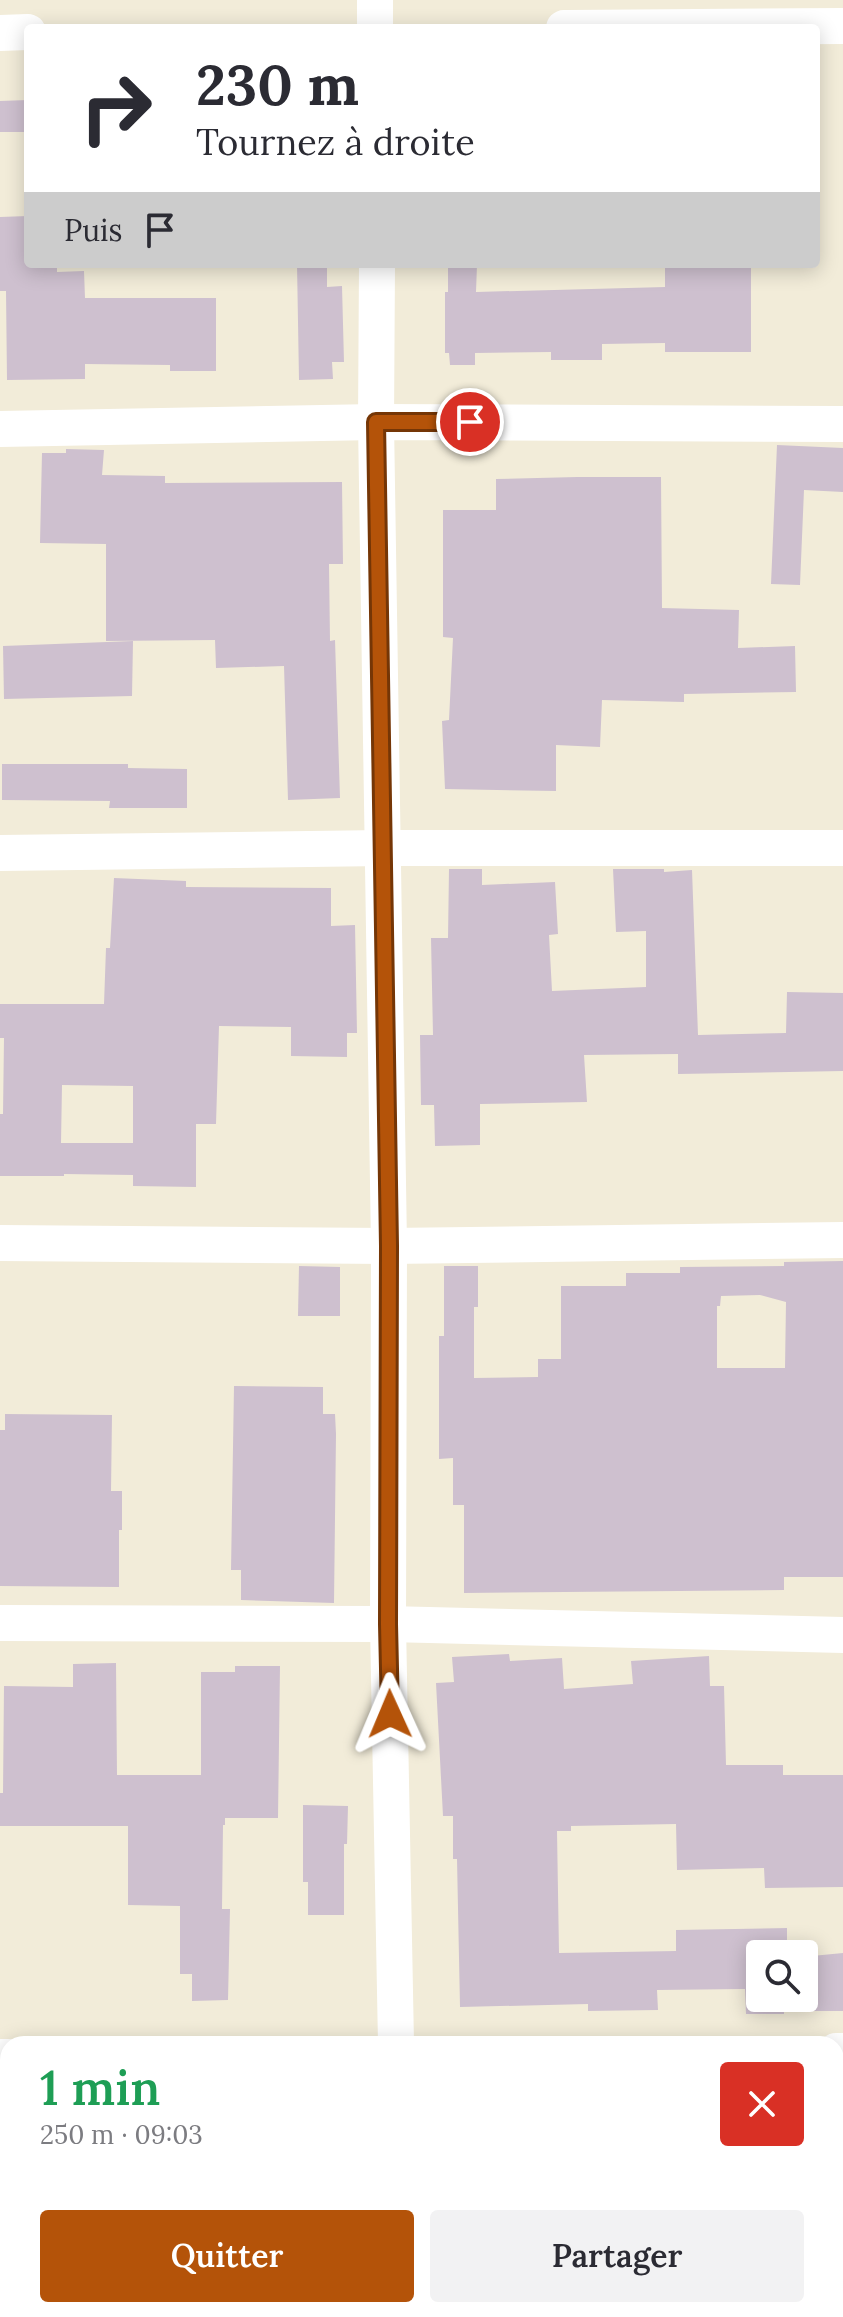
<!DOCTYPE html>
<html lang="fr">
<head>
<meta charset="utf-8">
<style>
  :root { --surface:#fff; --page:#f2f2f3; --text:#2b2b33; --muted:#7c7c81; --accent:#b45309 }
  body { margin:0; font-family:Lora,serif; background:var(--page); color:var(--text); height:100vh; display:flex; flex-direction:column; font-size:30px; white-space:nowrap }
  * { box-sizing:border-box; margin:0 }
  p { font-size:26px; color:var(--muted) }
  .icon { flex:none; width:44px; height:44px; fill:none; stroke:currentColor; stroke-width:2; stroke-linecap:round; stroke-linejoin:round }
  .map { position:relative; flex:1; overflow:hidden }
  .panel { position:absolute; left:0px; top:2036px; width:844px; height:282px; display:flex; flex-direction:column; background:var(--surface); border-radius:24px 24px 0 0; box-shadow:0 4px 20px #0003 }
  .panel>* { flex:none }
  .top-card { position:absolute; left:24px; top:24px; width:796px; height:244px; border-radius:8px; box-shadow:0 4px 20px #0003; background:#fff; color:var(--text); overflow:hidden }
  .fabs { position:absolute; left:746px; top:1940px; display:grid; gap:16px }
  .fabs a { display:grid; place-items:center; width:72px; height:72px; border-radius:8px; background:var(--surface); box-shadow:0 4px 20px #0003; font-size:40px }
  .pin { position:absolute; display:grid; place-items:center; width:68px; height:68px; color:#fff; margin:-34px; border:4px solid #fff; border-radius:50%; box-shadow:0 2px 8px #0007 }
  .me { position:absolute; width:88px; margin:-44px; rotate:359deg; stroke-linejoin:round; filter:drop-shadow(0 0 6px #0008) }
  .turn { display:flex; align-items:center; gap:28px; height:168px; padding:0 40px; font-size:36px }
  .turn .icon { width:104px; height:104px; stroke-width:2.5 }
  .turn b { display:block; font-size:56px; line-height:68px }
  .then { display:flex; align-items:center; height:76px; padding:0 40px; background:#0003; gap:16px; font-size:30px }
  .round { display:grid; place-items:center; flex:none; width:84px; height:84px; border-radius:8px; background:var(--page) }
  .headline { display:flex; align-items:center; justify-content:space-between; height:136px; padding:0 40px }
  h1 { font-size:48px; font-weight:600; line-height:60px; color:#1e9e55 }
  .cta { display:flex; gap:16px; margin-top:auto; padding:16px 40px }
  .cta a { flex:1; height:92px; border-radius:8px; background:var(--accent); color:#fff; font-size:32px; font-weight:600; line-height:92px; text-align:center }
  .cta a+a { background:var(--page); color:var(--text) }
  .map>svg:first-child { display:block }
  .building { fill:#cec0cf; fill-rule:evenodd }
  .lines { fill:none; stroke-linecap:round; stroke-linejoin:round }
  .minor { stroke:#fff; stroke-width:36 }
  .route-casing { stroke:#753606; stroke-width:20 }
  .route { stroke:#b45309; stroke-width:14 }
</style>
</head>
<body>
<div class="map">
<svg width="843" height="2317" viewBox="0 0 843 2317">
  <rect width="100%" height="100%" fill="#f2ecd9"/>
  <g class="building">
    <path d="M28 100V132H0V101Z"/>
    <path d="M28 216V264H57V272L84 271 85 298H216V371H170V365L85 364V379L7 380 6 291H0V217Z"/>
    <path d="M297 264H327V287L342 286 344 362H332L333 379 299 380Z"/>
    <path d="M448 265H477L476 292 665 287V265H751V352H665V343L602 344V360H551V352L475 353V365H450L449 353H445V292H448Z"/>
    <path d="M777 445 843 448V492L804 490 800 585 771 584Z"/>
    <path d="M66 449 104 450 102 475 165 476V483L342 482 343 564H329L330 641 335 640 340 798 288 800 284 666 216 668 215 640 106 641V544L40 543 42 453H66Z"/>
    <path d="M577 477H661L662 608 739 610 738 648 795 646 796 692 684 694V702L602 700 600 747 556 745V791L445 789 442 721 449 720 453 638 443 637V510H496V479Z"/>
    <path d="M133 641 132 696 4 699 3 646Z"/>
    <path d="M2 764H128V768L187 769V808H109L110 801 2 800Z"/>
    <path d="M449 869H482V885L555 882 558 934 549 935 552 991 646 987V931L616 932 613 869H664V872L692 870 698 1035 786 1033 787 992 843 993V1071L678 1074V1054L584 1055 587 1102 480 1104V1145L435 1146 434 1105H421L420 1035H433L431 938H448Z"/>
    <path d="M114 878 186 881V887L331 888V926L355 925 357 1033H347V1057L291 1056V1027L219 1026 216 1124H196V1187L133 1186V1175L64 1174V1176H0V1114H3L4 1038H0V1004H104L106 948H110ZM62 1085 133 1086V1143H61Z"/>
    <path d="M843 1261V1577H784V1590L464 1593V1505H453V1458L439 1459V1336H444V1266H478V1307H474V1378L538 1377V1359H561V1286H626V1273H680V1267L784 1266V1262ZM760 1295 786 1302 785 1368H717V1306H720L721 1296Z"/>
    <path d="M299 1266 340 1267V1316H298Z"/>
    <path d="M234 1386 323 1387V1414H335L336 1434 334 1603 241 1600V1570H231Z"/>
    <path d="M5 1414 112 1415 111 1491H122V1530H119V1587L0 1586V1430H5Z"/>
    <path d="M509 1654 510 1661 562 1658 564 1689 633 1684 631 1661 709 1656 710 1686H724L726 1765H783V1775H843V1887L765 1888 764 1868 677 1870 676 1824 571 1826V1831H557L559 1953 676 1951V1930L787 1928V1946L811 1945 812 1956 843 1953V2011H784V2014H746L745 1989 657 1990 658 2010 588 2011V2004L460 2007 457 1859H453V1816H443L436 1683 454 1682 452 1657ZM760 1954H804V1998H760Z"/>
    <path d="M116 1663 117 1775H201V1672H235V1666H280L278 1818H225V1825H223L222 1909H230L228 2000 192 2001V1974H180V1906L128 1905V1826H0V1793H3L4 1686 73 1687V1664Z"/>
    <path d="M303 1805 348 1806 347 1844H344V1915H308V1882H303Z"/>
  </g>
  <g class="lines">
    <g class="minor">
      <path d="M375 0V28"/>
      <path d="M564 28 843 26"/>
      <path d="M0 33 28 32"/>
      <path d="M377 264 376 422 389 1246 388 1624 396 2044"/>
      <path d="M0 429 376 422 843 424"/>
      <path d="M0 853 383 848H843"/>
      <path d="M0 1243 389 1246 843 1240"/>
      <path d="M0 1623 388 1624 843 1635"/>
      <path d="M836 2051H843"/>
      <path d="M0 2057H8"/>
      <path d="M397 2310V2317"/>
      <path d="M839 2317 843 2270"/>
    </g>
  </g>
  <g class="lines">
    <defs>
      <path id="route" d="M390 1714 388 1624 389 1246 376 422H470"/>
    </defs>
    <use href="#route" class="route-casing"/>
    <use href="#route" class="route"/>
  </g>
</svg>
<div class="fabs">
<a><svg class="icon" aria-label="search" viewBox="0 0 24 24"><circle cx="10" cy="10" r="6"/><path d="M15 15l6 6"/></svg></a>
</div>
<div class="pin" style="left:470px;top:422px;background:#d93025"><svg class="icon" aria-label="arrive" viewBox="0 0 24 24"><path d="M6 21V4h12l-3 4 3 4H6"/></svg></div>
<svg class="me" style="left:390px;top:1714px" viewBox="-20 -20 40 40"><path d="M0-17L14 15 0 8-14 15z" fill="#b45309" stroke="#fff" stroke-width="4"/></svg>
<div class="top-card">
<div class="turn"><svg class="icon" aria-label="right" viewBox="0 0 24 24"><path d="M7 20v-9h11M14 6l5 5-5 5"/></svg><div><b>230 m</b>Tournez à droite</div></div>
<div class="then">Puis<svg class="icon" aria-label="arrive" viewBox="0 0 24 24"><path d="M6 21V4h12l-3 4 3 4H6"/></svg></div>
</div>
<section class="panel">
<div class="headline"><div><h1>1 min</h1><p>250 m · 09:03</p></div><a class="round" style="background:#d93025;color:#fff"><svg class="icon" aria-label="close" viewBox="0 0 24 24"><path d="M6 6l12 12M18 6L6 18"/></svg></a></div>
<div class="cta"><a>Quitter</a><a>Partager</a></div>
</section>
</div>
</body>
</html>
